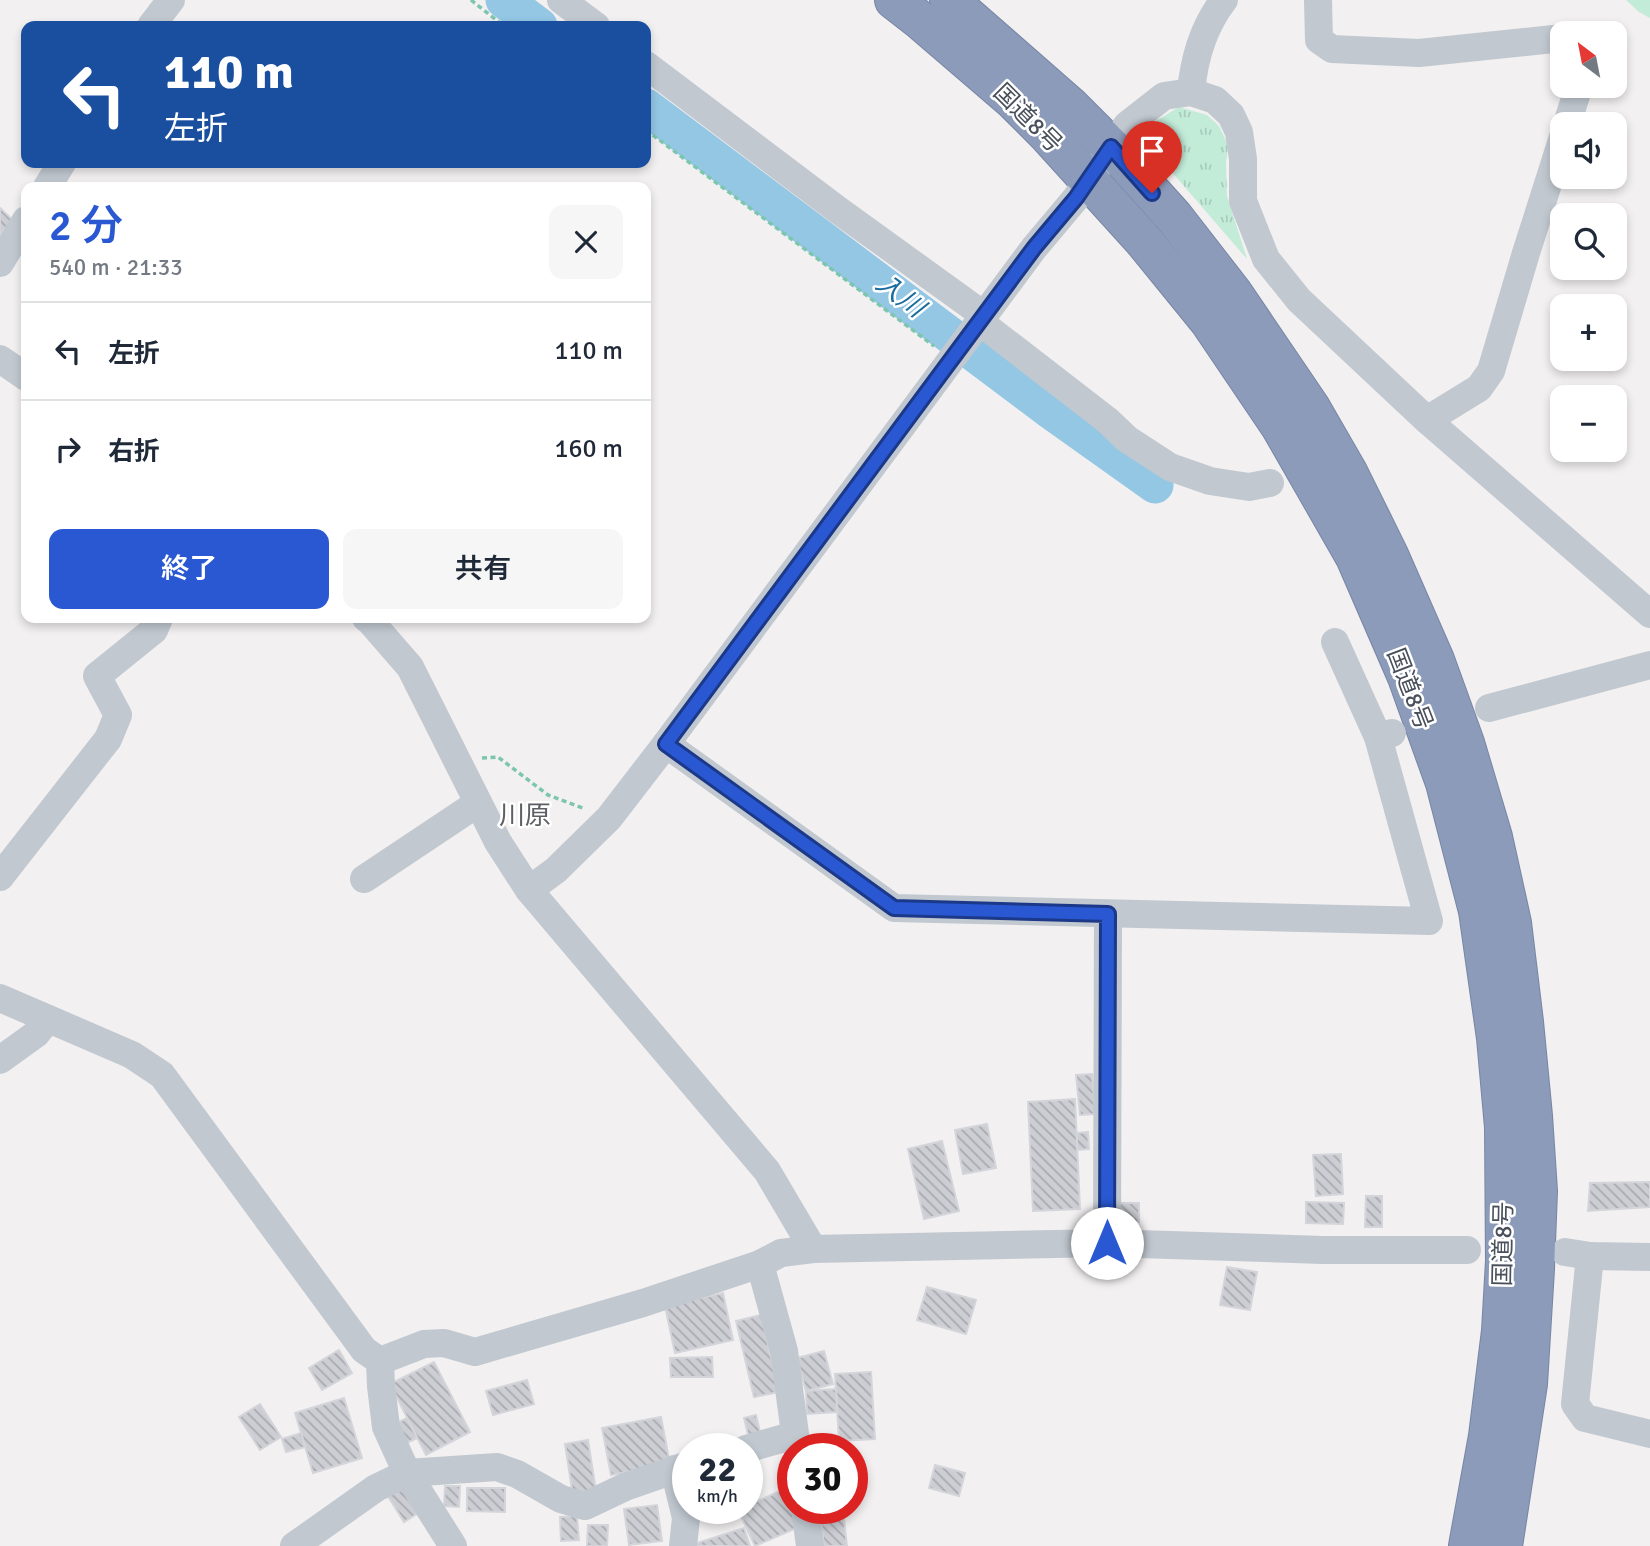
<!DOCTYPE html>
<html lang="ja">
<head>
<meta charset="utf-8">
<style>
  :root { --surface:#fff; --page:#f6f6f7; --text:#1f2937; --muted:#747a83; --line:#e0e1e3; --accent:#2958d2 }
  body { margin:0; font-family:Signika,"Noto Sans JP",sans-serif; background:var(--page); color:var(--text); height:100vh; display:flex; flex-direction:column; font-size:26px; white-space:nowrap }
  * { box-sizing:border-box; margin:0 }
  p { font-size:23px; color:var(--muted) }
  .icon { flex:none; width:38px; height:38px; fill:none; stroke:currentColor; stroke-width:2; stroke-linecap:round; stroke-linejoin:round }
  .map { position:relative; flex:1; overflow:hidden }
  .sheet { position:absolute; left:21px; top:182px; width:630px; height:441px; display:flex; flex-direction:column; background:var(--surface); border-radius:14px; box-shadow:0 4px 10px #0003 }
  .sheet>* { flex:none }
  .banner { position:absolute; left:21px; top:21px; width:630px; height:147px; border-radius:14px; box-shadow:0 4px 10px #0003; background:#1a4fa0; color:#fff; overflow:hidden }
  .needle { width:46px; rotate:328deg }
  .fabs { position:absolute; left:1550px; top:21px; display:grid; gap:14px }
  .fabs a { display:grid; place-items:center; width:77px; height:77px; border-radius:14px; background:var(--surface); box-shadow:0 4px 10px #0003; font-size:35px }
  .speed { position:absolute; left:672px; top:1433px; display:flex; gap:14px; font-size:35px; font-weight:700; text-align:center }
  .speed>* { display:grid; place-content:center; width:91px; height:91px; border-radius:50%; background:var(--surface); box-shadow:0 4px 10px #0003; line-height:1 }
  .speed small { font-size:18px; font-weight:400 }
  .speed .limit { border:10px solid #d22; background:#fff; color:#111 }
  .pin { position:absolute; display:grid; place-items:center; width:60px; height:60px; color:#fff; margin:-72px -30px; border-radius:50% 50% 50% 0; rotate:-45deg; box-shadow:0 0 7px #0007 }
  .pin .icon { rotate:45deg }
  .me { position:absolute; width:77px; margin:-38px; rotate:0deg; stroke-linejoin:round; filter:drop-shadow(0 0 5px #0008) }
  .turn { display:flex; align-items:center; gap:24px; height:147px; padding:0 28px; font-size:32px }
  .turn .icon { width:91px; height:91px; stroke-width:2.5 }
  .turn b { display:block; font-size:49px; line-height:60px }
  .round { display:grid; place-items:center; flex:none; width:74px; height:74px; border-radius:14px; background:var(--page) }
  .summary { display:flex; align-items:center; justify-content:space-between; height:119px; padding:0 28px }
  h1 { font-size:42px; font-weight:600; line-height:52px; color:var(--accent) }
  .button { display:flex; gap:14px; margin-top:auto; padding:14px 28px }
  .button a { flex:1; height:80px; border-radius:14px; background:var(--accent); color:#fff; font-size:28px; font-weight:600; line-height:80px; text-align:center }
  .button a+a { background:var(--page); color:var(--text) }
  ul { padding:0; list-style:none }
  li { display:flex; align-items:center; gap:21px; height:98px; padding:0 28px; border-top:2px solid var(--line) }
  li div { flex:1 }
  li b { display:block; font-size:26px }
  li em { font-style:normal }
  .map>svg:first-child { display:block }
  .grass { fill:url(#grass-tufts) }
  .forest { fill:url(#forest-firs) }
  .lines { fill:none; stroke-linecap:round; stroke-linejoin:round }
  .river { stroke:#93c7e4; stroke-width:37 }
  .building { fill:url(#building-back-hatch); stroke:#d4d5da; stroke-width:2 }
  .highway-casing { stroke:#7786a5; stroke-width:40 }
  .path { stroke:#7dc6ae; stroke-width:3.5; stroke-dasharray:5 3.5; stroke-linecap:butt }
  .minor { stroke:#c1c8d0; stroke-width:28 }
  .highway { stroke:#8c9bba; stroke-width:38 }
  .route-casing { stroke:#1b3988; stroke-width:18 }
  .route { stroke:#2958d2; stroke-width:12 }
  .labels { text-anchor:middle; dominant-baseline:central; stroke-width:5; stroke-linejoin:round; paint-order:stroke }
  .street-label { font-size:24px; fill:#49505b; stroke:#fff }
  .water-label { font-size:26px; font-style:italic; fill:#196d9e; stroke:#fff }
  .neighbourhood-label { font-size:26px; fill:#5d5f64; stroke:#fff }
</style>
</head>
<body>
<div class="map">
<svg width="1650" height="1546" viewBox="0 0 1650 1546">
  <defs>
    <pattern id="grass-tufts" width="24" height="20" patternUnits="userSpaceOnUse" patternTransform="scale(1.75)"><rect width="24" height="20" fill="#c2ebd8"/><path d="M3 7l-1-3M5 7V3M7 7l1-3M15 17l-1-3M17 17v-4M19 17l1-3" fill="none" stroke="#a8cbbc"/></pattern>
    <pattern id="forest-firs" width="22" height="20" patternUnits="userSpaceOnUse" patternTransform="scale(1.75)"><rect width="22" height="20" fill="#c2ebd8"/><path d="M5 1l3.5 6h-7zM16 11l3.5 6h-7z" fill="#a8cbbc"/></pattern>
    <pattern id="building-back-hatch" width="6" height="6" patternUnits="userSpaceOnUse" patternTransform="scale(1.75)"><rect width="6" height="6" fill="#cdced4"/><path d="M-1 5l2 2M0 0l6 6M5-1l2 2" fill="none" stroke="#a8aaaf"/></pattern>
  </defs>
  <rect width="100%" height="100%" fill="#f2f0f0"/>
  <path class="grass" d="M1179 107 1207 115 1219 126 1228 145 1226 164 1227 196 1247 259 1158 156 1150 137 1156 121Z"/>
  <path class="forest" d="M1626 0H1650V18L1639 12Z"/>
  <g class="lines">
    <g class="river">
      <path d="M504 0 539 26"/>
      <path d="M646 107 1051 411 1155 485"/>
    </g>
  </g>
  <g class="building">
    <path d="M0 208 13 220 0 234Z"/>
    <path d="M1092 1074 1095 1114 1080 1115 1076 1075Z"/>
    <path d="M1075 1099 1080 1209 1033 1211 1028 1102Z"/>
    <path d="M987 1124 996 1168 963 1174 955 1130Z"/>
    <path d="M1088 1132 1089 1149 1077 1150V1133Z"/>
    <path d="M942 1141 959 1211 924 1219 908 1149Z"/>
    <path d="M1341 1154 1343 1194 1316 1196 1313 1155Z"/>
    <path d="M1650 1182V1207L1588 1211 1590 1183Z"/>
    <path d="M1366 1196H1382V1227H1365Z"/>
    <path d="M1306 1202 1344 1203 1343 1224 1306 1223Z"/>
    <path d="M1116 1203H1139V1222L1115 1221Z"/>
    <path d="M1227 1267 1257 1272 1250 1310 1220 1305Z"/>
    <path d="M927 1287 976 1300 966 1334 917 1320Z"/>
    <path d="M723 1293 733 1340 675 1353 665 1306Z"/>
    <path d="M761 1315 779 1392 754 1397 736 1321Z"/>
    <path d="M339 1350 352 1373 322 1390 309 1368Z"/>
    <path d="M824 1351 833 1384 806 1391 797 1358Z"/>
    <path d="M712 1357 713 1377H671L670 1358Z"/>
    <path d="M434 1362 470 1432 426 1455 390 1384Z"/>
    <path d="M871 1372 875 1439 839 1441 835 1374Z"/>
    <path d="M527 1380 534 1404 493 1415 486 1391Z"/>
    <path d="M836 1389 837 1412 807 1414 806 1391Z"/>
    <path d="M344 1398 362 1458 313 1473 295 1413Z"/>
    <path d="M260 1404 281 1437 260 1450 239 1417Z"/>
    <path d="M756 1415 761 1436 749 1439 744 1418Z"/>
    <path d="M661 1417 670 1464 611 1475 602 1428Z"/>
    <path d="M407 1418 417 1438 405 1444 394 1424Z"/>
    <path d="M301 1433 305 1447 286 1452 282 1439Z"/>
    <path d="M588 1440 596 1491 573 1496 565 1444Z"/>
    <path d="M935 1465 965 1473 959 1496 929 1488Z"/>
    <path d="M747 1475 753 1498 747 1500Z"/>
    <path d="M445 1486H460L459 1507 444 1506Z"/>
    <path d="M402 1488 417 1514 404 1522 388 1496Z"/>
    <path d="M467 1488H505V1512L467 1511Z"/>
    <path d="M782 1490 799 1527 755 1546 738 1510 747 1508V1506Z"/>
    <path d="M657 1505 662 1541 629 1545 624 1509Z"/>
    <path d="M577 1516 579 1540 561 1541 560 1517Z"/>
    <path d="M844 1519 847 1546H824L821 1521Z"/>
    <path d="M588 1525H608L607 1546H587Z"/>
    <path d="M744 1528 750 1546H695L694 1544Z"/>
  </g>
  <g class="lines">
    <defs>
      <g id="highway">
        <path d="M894 0 921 21 1013 100 1047 134 1143 240 1209 321 1280 426 1355 557 1407 677 1445 783 1478 911 1496 1038 1504 1127 1505 1261 1501 1331 1488 1436 1468 1546"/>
        <path d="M949 0 1069 105 1111 147 1174 217 1233 293 1311 408 1349 474 1389 555 1435 660 1465 743 1493 837 1512 923 1524 1022 1533 1116 1538 1191 1535 1269 1528 1384 1503 1546"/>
      </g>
    </defs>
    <use href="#highway" class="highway-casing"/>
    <g class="path">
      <path d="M471 0 504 26"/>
      <path d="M646 130 934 346"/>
      <path d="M482 758 498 757 548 795 585 809"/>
    </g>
    <g class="minor">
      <path d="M561 0 596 26"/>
      <path d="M1318 0 1319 40 1332 49 1419 53 1563 38"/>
      <path d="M151 26 171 0"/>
      <path d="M646 65 838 210 985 316"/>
      <path d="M1191 92C1194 59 1203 27 1224 0"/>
      <path d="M1567 124 1579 86"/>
      <path d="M47 187 62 163"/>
      <path d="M0 263 26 220"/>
      <path d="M980 322 1107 420 1127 439 1170 467 1210 481 1249 487 1270 483"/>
      <path d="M0 359 26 377"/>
      <path d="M1427 420 1479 388 1491 371 1526 253 1563 137"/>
      <path d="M366 618 370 621 410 667 498 842 529 890 767 1171 813 1249"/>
      <path d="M1335 642 1378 737"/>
      <path d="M1489 708 1650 665"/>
      <path d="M666 744 894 908 1429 921 1378 737 1392 733"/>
      <path d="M0 877 108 739 118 715 97 676 154 630 159 618"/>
      <path d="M364 879 478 803"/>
      <path d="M529 890 556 870 609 818 666 744 1034 248 1076 198 1127 125 1164 96 1191 92 1215 100 1231 115 1239 132 1243 159V201L1266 259 1299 300 1427 420 1650 614"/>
      <path d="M0 998 132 1055 162 1075 364 1350 380 1361"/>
      <path d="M0 1060 36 1034 48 1019"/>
      <path d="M1107 1243 1108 914"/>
      <path d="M1565 1252 1590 1256 1650 1257"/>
      <path d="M1590 1256 1575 1404 1585 1418 1650 1434"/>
      <path d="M760 1264 784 1351 797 1449"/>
      <path d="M380 1361 424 1344 444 1343 475 1352 643 1303 760 1264 781 1253 813 1249 1107 1243 1323 1250H1467"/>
      <path d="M380 1361 381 1386 386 1427 407 1473 453 1546"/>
      <path d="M746 1449 795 1435"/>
      <path d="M674 1469 686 1518 683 1546"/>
      <path d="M805 1508 810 1546"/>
      <path d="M294 1546 376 1488 407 1473 497 1467 517 1474 561 1499 585 1506 625 1487 688 1465"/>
    </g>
    <use href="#highway" class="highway"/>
  </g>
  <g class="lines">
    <defs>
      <path id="route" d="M1107 1243 1108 914 894 908 666 744 1034 248 1076 198 1111 147 1152 193"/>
    </defs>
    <use href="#route" class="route-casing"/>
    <use href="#route" class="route"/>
  </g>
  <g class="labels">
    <g class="street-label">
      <text transform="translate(1028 118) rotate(45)">国道8号</text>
      <text transform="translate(1410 689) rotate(69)">国道8号</text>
      <text transform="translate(1503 1244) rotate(-89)">国道8号</text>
    </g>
    <g class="water-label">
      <text transform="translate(900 296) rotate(37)">入川</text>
    </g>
    <g class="neighbourhood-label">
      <text x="525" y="816">川原</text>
    </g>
  </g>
</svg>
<div class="fabs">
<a><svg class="needle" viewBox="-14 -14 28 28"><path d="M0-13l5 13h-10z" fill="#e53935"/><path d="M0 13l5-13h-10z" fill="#747a83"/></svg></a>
<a><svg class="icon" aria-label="sound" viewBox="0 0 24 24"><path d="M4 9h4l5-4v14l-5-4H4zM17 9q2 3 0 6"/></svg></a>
<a><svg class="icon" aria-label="search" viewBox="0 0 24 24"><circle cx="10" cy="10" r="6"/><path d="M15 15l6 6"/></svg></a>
<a>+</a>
<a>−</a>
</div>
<div class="speed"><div>22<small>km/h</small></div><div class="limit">30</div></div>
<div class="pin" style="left:1152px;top:193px;background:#d93025"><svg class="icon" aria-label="arrive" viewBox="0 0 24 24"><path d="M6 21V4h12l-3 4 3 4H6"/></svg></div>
<svg class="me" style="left:1107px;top:1243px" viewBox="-20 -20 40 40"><circle r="19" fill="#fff"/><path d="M0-13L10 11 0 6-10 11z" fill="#2958d2"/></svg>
<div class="banner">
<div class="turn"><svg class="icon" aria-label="left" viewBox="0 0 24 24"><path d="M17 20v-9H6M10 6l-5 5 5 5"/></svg><div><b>110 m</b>左折</div></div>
</div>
<section class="sheet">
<div class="summary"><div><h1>2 分</h1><p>540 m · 21:33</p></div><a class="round"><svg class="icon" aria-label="close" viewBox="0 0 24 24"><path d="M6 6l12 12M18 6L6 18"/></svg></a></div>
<ul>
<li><svg class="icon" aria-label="left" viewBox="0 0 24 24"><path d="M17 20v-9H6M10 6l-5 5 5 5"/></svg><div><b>左折</b></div><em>110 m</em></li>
<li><svg class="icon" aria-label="right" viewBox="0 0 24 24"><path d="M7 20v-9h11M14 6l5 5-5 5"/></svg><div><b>右折</b></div><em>160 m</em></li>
</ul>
<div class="button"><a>終了</a><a>共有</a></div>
</section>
</div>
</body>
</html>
